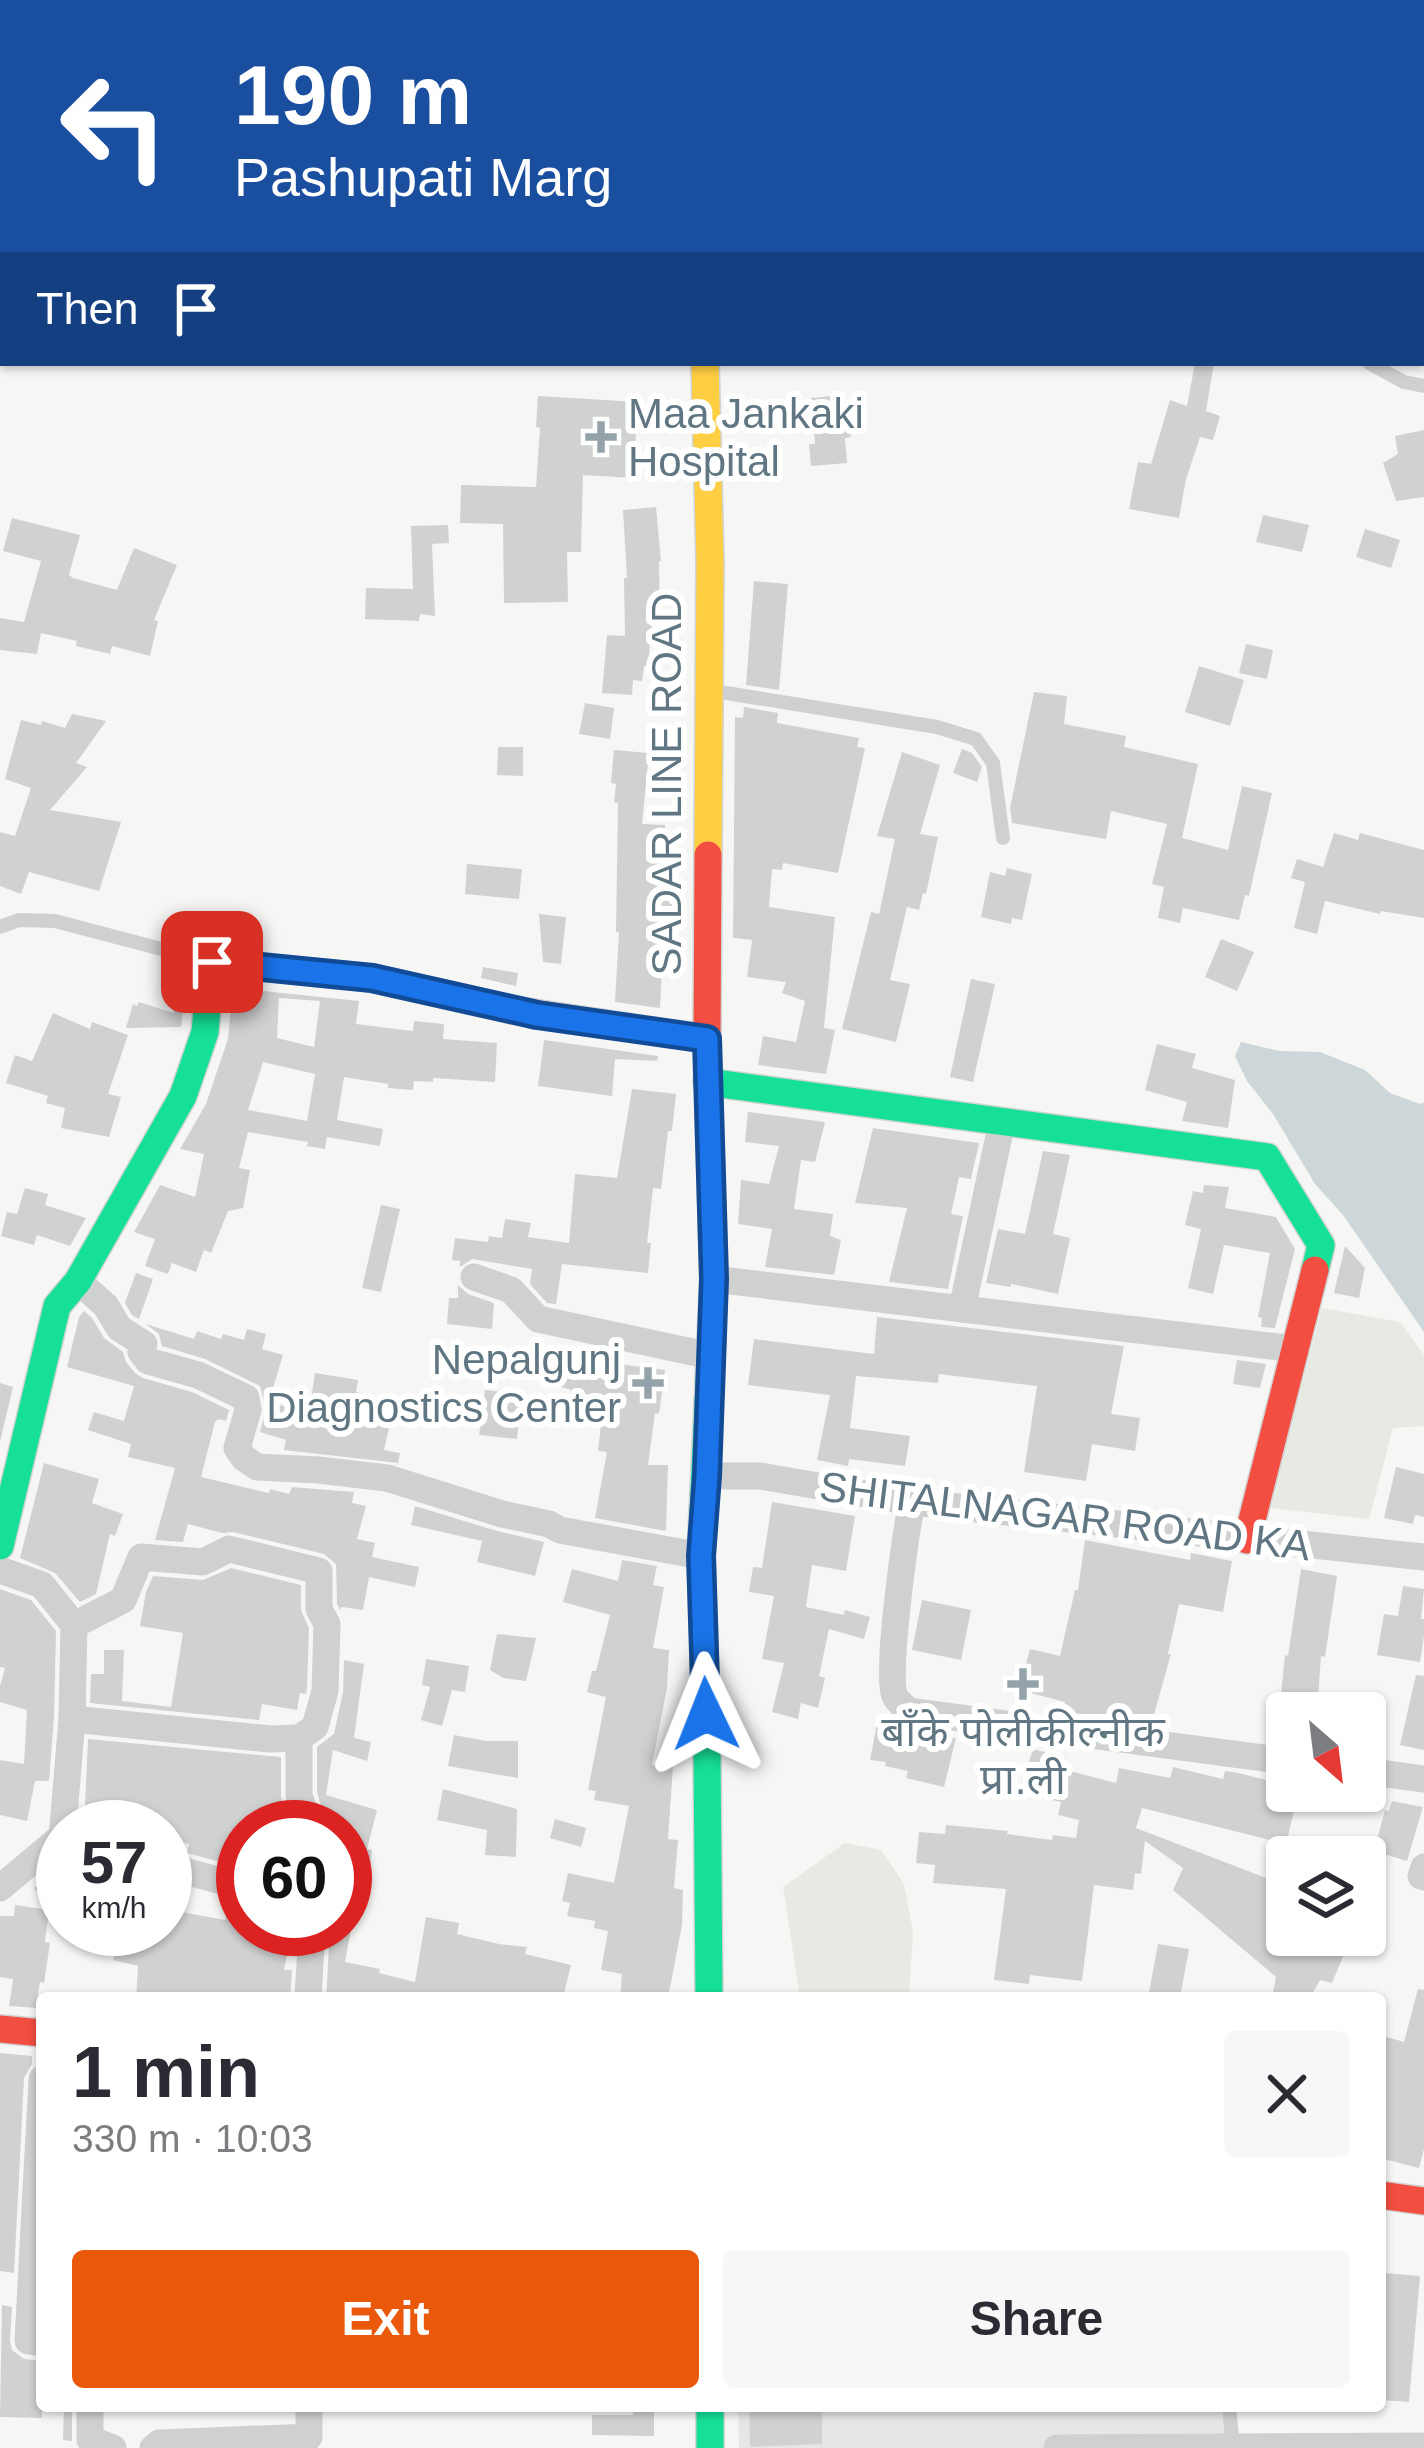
<!DOCTYPE html>
<html lang="en">
<head>
<meta charset="utf-8">
<style>
  :root { --surface:#fff; --page:#f7f7f7; --text:#2b2b33; --muted:#7c7c81; --accent:#ea580c }
  body { margin:0; font-family:Arial,"Noto Sans Devanagari",sans-serif; background:var(--page); color:var(--text); height:100vh; display:flex; flex-direction:column; font-size:45px; white-space:nowrap }
  * { box-sizing:border-box; margin:0 }
  p { font-size:39px; color:var(--muted) }
  .icon { flex:none; width:66px; height:66px; fill:none; stroke:currentColor; stroke-width:2; stroke-linecap:round; stroke-linejoin:round }
  .map { position:relative; flex:1; overflow:hidden }
  .drawer { position:absolute; left:36px; top:1992px; width:1350px; height:420px; display:flex; flex-direction:column; background:var(--surface); border-radius:12px; box-shadow:0 3px 9px #0004 }
  .drawer>* { flex:none }
  .banner { position:absolute; left:0px; top:0px; width:1425px; height:366px; box-shadow:0 3px 9px #0004; background:#1a4fa0; color:#fff; overflow:hidden }
  .needle { width:78px; rotate:152deg }
  .tools { position:absolute; left:1266px; top:1692px; display:grid; gap:24px }
  .tools a { display:grid; place-items:center; width:120px; height:120px; border-radius:12px; background:var(--surface); box-shadow:0 3px 9px #0004; font-size:60px }
  .speed { position:absolute; left:36px; top:1800px; display:flex; gap:24px; font-size:60px; font-weight:700; text-align:center }
  .speed>* { display:grid; place-content:center; width:156px; height:156px; border-radius:50%; background:var(--surface); box-shadow:0 3px 9px #0004; line-height:1 }
  .speed small { font-size:30px; font-weight:400 }
  .speed .limit { border:18px solid #d22; background:#fff; color:#111 }
  .pin { position:absolute; display:grid; place-items:center; width:102px; height:102px; color:#fff; margin:-51px; border-radius:24px; box-shadow:0 6px 18px #0006 }
  .me { position:absolute; width:132px; margin:-66px; rotate:358deg; stroke-linejoin:round; filter:drop-shadow(0 0 9px #0008) }
  .turn { display:flex; align-items:center; gap:42px; height:252px; padding:0 36px; font-size:54px }
  .turn .icon { width:156px; height:156px; stroke-width:2.5 }
  .turn b { display:block; font-size:84px; line-height:102px }
  .then { display:flex; align-items:center; height:114px; padding:0 36px; background:#0003; gap:24px; font-size:45px }
  .round { display:grid; place-items:center; flex:none; width:126px; height:126px; border-radius:12px; background:var(--page) }
  .head { display:flex; align-items:center; justify-content:space-between; height:204px; padding:0 36px }
  h1 { font-size:72px; font-weight:800; line-height:90px }
  .cta { display:flex; gap:24px; margin-top:auto; padding:24px 36px }
  .cta a { flex:1; height:138px; border-radius:12px; background:var(--accent); color:#fff; font-size:48px; font-weight:800; line-height:138px; text-align:center }
  .cta a+a { background:var(--page); color:var(--text) }
  .map>svg:first-child { display:block }
  .built { fill:#e5e7e6 }
  .green { fill:#e6eae3 }
  .water { fill:#cdd7d9 }
  .building { fill:#d0d2d2; fill-rule:evenodd }
  .lines { fill:none; stroke-linecap:round; stroke-linejoin:round }
  .fast-casing { stroke:#d2d4d4; stroke-width:30 }
  .slow-casing { stroke:#d2d4d4; stroke-width:30 }
  .jam-casing { stroke:#d2d4d4; stroke-width:30 }
  .lane { stroke:#cfd0d0; stroke-width:14 }
  .street { stroke:#cfd0d0; stroke-width:27 }
  .fast { stroke:#16e098; stroke-width:27 }
  .slow { stroke:#ffcf43; stroke-width:27 }
  .jam { stroke:#f24e42; stroke-width:27 }
  .route-casing { stroke:#114b97; stroke-width:30 }
  .route { stroke:#1a73e8; stroke-width:21 }
  .poi-dot { fill:#94a3aa; stroke:#fff; stroke-width:4.5 }
  .labels { text-anchor:middle; dominant-baseline:central; stroke-width:12; stroke-linejoin:round; paint-order:stroke }
  .poi-label { font-size:42px; fill:#607682; stroke:#fff; text-anchor:start }
  .street-label { font-size:42px; fill:#607682; stroke:#fff }
</style>
</head>
<body>
<div class="map">
<svg width="1424" height="2448" viewBox="0 0 1424 2448">
  <rect width="100%" height="100%" fill="#f6f6f5"/>
  <path class="built" d="M738 2406H749L751 2447 790 2445 789 2406H1222L1229 2448H739Z"/>
  <g class="green">
    <path d="M1322 1308 1400 1322 1424 1355V1426L1393 1428 1369 1519 1269 1508Z"/>
    <path d="M845 1843 881 1850 904 1884 913 1932 909 1998H796L799 1990 783 1887Z"/>
  </g>
  <path class="water" d="M1241 1042 1280 1051 1320 1052 1365 1070 1390 1093 1420 1104 1424 1102V1332L1343 1215 1315 1184 1273 1114 1247 1081 1235 1056Z"/>
  <g class="building">
    <path d="M1195 363H1214L1206 411 1220 416 1213 440 1200 437 1186 479 1179 518 1129 509 1138 462 1151 464 1170 400 1187 406Z"/>
    <path d="M538 396 638 402 633 478 583 475 581 552H567L568 602 504 603 503 524 460 523 461 485 536 487 540 428 536 427Z"/>
    <path d="M833 396 835 406 848 405 851 437 845 438 847 463 811 466 809 444H815L811 398Z"/>
    <path d="M1424 430V497L1396 501 1383 463 1398 454 1395 436Z"/>
    <path d="M656 507 661 561H659L660 621H652L648 666H644L642 681 633 680 632 695 602 693 607 635 625 636 624 578H627L623 510Z"/>
    <path d="M1263 515 1309 525 1302 552 1256 542Z"/>
    <path d="M12 518 80 535 69 575 73 578 117 590 134 548 177 565 154 620 158 621 150 656 112 646 110 654 76 646 77 641 41 633 37 654 0 650V618L24 622 41 561 3 551Z"/>
    <path d="M448 525 449 543 432 544 435 616 420 614 419 621 365 619 366 588 413 589 411 526Z"/>
    <path d="M1365 529 1400 540 1391 568 1356 557Z"/>
    <path d="M754 581 788 584 779 690 746 685Z"/>
    <path d="M1246 644 1273 650 1267 679 1239 673Z"/>
    <path d="M1199 666 1244 680 1230 726 1185 712Z"/>
    <path d="M1034 692 1067 696 1064 724 1126 736 1124 747 1198 764 1182 838 1228 850 1242 786 1272 793 1249 896 1245 895 1239 920 1183 908 1180 923 1158 918 1164 887 1152 884 1167 824 1111 811 1106 839 1012 823 1010 808Z"/>
    <path d="M585 703 614 708 610 739 579 734Z"/>
    <path d="M744 707 778 713 777 723 859 738 857 747 865 748 838 873 783 863 782 870 772 869 769 907 835 917 824 1028 835 1030 826 1074 758 1065 763 1036 796 1042 805 1001 782 993 786 982 747 977 752 940 733 938 735 717 743 718Z"/>
    <path d="M72 714 106 721 76 763 87 767 50 810 121 822 99 891 29 872 21 894 0 886V832L15 836 31 788 5 779 21 720 41 725 42 721 65 728Z"/>
    <path d="M498 747H523V776L497 775Z"/>
    <path d="M962 749 972 753 982 767 977 782 953 773Z"/>
    <path d="M614 750 649 753 642 824 665 825 664 867H670L669 904H673V933H664L660 1008 615 1002 619 932H616L618 803 614 802 616 784 611 783Z"/>
    <path d="M902 752 940 765 920 834 938 837 926 894 923 893 919 910 907 907 890 980 910 984 896 1042 842 1029 871 912 879 914 895 839 877 836Z"/>
    <path d="M1334 833 1358 840 1360 833 1424 850V918L1381 911 1380 914 1325 901 1317 934 1294 928 1305 882 1291 878 1297 859 1323 867Z"/>
    <path d="M467 864 522 869 519 899 465 894Z"/>
    <path d="M1007 868 1032 874 1022 920 1012 918 1011 924 981 917 990 872 1005 876Z"/>
    <path d="M539 914 566 917 561 964 543 962Z"/>
    <path d="M1221 939 1254 952 1237 991 1205 977Z"/>
    <path d="M483 967 518 973 516 986 481 978Z"/>
    <path d="M971 979 995 984 973 1082 950 1077Z"/>
    <path d="M244 989 359 1001 356 1024 413 1031 414 1021 444 1024 443 1039 497 1043 495 1082 433 1078V1082L414 1081 413 1090 388 1088V1084L344 1077 337 1120 383 1129 380 1146 327 1137 325 1149 307 1146 308 1142 248 1132 239 1168 250 1170 243 1208 228 1211 211 1253 204 1250 196 1272 172 1263 168 1274 145 1266 155 1239 134 1232 160 1185 195 1197 204 1154 180 1149 206 1104 228 1039 231 1006 243 1008ZM279 998 320 1001 314 1047 277 1038ZM263 1062 315 1074 307 1121 248 1110Z"/>
    <path d="M139 1002 173 1013 174 1008H183L181 1027 126 1028 133 1004 137 1006Z"/>
    <path d="M53 1013 90 1029 92 1022 128 1035 108 1094 121 1097 109 1137 61 1128 65 1108 46 1103 48 1096 6 1083 15 1055 32 1061Z"/>
    <path d="M544 1040 658 1056 657 1061 615 1059 612 1096 538 1086Z"/>
    <path d="M1157 1044 1196 1054 1192 1068 1235 1080 1228 1128 1182 1121 1187 1102 1145 1090Z"/>
    <path d="M632 1089 676 1094 672 1131H668L661 1189 653 1188 647 1243H651L648 1273 562 1264 556 1304 547 1303 530 1284 532 1269 472 1259 460 1267V1261L452 1260 455 1238 488 1242 489 1236 502 1238 505 1219 531 1223 528 1237 569 1243 575 1174 617 1178Z"/>
    <path d="M748 1112 825 1122 815 1162 801 1160 794 1209 833 1214 830 1236 841 1240 834 1275 765 1267 772 1229 738 1224 741 1180 769 1184 779 1146 745 1142Z"/>
    <path d="M873 1128 979 1143 971 1179 959 1177 951 1214 963 1216 948 1289 889 1282 907 1208 855 1203Z"/>
    <path d="M1043 1151 1070 1155 1053 1234 1070 1238 1058 1294 1011 1284V1287L986 1283 998 1229 1025 1234Z"/>
    <path d="M1204 1185 1229 1187 1225 1208 1276 1217 1295 1249 1275 1328 1261 1327 1262 1318 1258 1317 1270 1253 1224 1245 1213 1294 1188 1288 1201 1229 1185 1225 1193 1191 1203 1193Z"/>
    <path d="M25 1188 48 1194 45 1205 86 1218 70 1246 37 1235 34 1245 1 1236 7 1212 17 1214Z"/>
    <path d="M381 1205 400 1209 381 1292 362 1288Z"/>
    <path d="M1345 1246 1365 1268 1359 1298 1334 1293Z"/>
    <path d="M136 1273 153 1279 139 1319 132 1315 125 1303Z"/>
    <path d="M458 1285 468 1294 494 1303 492 1329 447 1324 449 1298H458Z"/>
    <path d="M84 1311 92 1318 104 1338 123 1352 126 1362 135 1373 143 1378 192 1392 229 1410 226 1421 218 1419 215 1422 201 1477 269 1493 270 1489 289 1494 292 1487 354 1492 352 1503 366 1506 357 1539 375 1543 372 1557 419 1567 415 1587 369 1577 363 1610 342 1607 340 1610 337 1604 336 1564 324 1554 233 1532 222 1533 188 1524 183 1542 155 1540 175 1468 128 1457 131 1444 88 1430 94 1412 124 1421 134 1386 67 1367 79 1317Z"/>
    <path d="M877 1317 1124 1346 1111 1414 1140 1418 1135 1451 1092 1444 1086 1481 1024 1472 1037 1386 939 1374 938 1383 856 1376 850 1428 910 1436 905 1466 849 1459 848 1466 817 1460 830 1395 748 1385 754 1339 874 1354Z"/>
    <path d="M146 1324 194 1339 197 1331 221 1339 223 1334 244 1340 247 1329 266 1334 262 1349 283 1355 270 1398 272 1399 271 1403 309 1412 315 1373 358 1380 356 1392 395 1402 384 1450 400 1453 398 1463 284 1450 286 1440 260 1432 266 1408 260 1386 205 1359 162 1346 159 1334Z"/>
    <path d="M569 1349 597 1357 596 1361 665 1370 659 1414 655 1413 648 1465H668L666 1531 595 1518 607 1452 598 1451 601 1424 564 1413 571 1390 550 1384 555 1365 564 1367Z"/>
    <path d="M1237 1360 1266 1364 1260 1388 1233 1384Z"/>
    <path d="M0 1383 13 1387 0 1442Z"/>
    <path d="M485 1390 522 1394 517 1439 479 1435Z"/>
    <path d="M44 1463 99 1479 92 1503 123 1514 115 1536 110 1534 96 1594 80 1602 55 1573 20 1558Z"/>
    <path d="M1396 1467 1424 1474V1517L1415 1515 1413 1524 1384 1518Z"/>
    <path d="M772 1502 855 1516 846 1571 812 1565 806 1607 844 1615 845 1610 870 1617 864 1639 829 1629 819 1676 825 1678 818 1708 801 1703 798 1719 772 1712 784 1663 762 1659 774 1596 749 1592 753 1567 762 1568Z"/>
    <path d="M415 1506 497 1531 544 1542 535 1576 477 1562 482 1541 411 1525Z"/>
    <path d="M1085 1540 1190 1560 1191 1553 1232 1561 1223 1612 1179 1604 1168 1654H1171L1151 1725 1111 1714 1110 1719 1062 1713 1065 1702 1023 1691 1024 1684H1021L1030 1649 1060 1656 1075 1590H1078Z"/>
    <path d="M622 1560 657 1566 653 1585 664 1587 653 1648 669 1650 667 1688 652 1765 673 1766 668 1839 678 1840 674 1888 683 1890 682 1925 668 1998H620L622 1974 601 1970 608 1931 594 1928 595 1921 567 1916 570 1903 562 1901 568 1873 614 1883 629 1806 594 1800 596 1791 588 1790 606 1697 587 1692 592 1671H596L610 1615 563 1602 572 1569 618 1581Z"/>
    <path d="M231 1568 301 1585V1610L309 1628 307 1688 306 1694 300 1693 297 1710 262 1704 259 1720 90 1703 91 1674H104V1650H124L122 1701 171 1707 183 1633 140 1626 146 1592 153 1576 203 1580Z"/>
    <path d="M1301 1569 1337 1576 1325 1657 1321 1656 1317 1713H1279L1285 1655 1288 1656Z"/>
    <path d="M1403 1586 1424 1589 1421 1619H1424V1636L1420 1662 1377 1655 1384 1614 1398 1616Z"/>
    <path d="M0 1589 31 1600 56 1631 54 1718 49 1781H35L27 1821 0 1815V1760L24 1764 27 1710 0 1702V1686L5 1668 0 1667Z"/>
    <path d="M922 1600 971 1610 961 1660 912 1650Z"/>
    <path d="M497 1634 536 1638 526 1681 503 1678 490 1670Z"/>
    <path d="M426 1659 469 1666 465 1692 452 1690 442 1726 421 1720 430 1687 422 1685Z"/>
    <path d="M344 1660 364 1664 354 1738 371 1742 367 1761 333 1750 326 1795 377 1810 367 1849 372 1850 368 1880 349 1878 355 1827H327L317 1792V1747L334 1734 343 1692Z"/>
    <path d="M1416 1675 1424 1676V1750L1400 1745Z"/>
    <path d="M877 1723 956 1738 944 1787 906 1778 908 1771 885 1766 886 1762 870 1760Z"/>
    <path d="M454 1735 486 1741H518V1778L448 1766Z"/>
    <path d="M88 1739 281 1757V1796L290 1827H243V1929H292L284 1970H292L290 1998H136L138 1966 113 1960 121 1929H165V1909L225 1920 236 1876 231 1868 224 1863 187 1853 189 1844 165 1840V1827H84Z"/>
    <path d="M1033 1749 1066 1758 1062 1769 1116 1783 1119 1768 1170 1778 1173 1767 1223 1779 1225 1771 1234 1772 1287 1785V1791H1299L1286 1844 1142 1808 1136 1828 1287 1886V1935H1352L1332 1983 1320 1980 1310 1998H1272L1276 1977 1173 1890 1183 1868 1145 1841 1141 1874 1135 1873 1133 1890 1094 1885 1082 1981 1030 1975 1029 1984 994 1980 1006 1889 933 1883 935 1865 916 1863 919 1832 945 1834 946 1825 1008 1831 1007 1834 1052 1840 1053 1835 1076 1838 1079 1820 1058 1815 1061 1802 1019 1792Z"/>
    <path d="M443 1789 517 1809 516 1857 485 1855 487 1830 437 1820Z"/>
    <path d="M1392 1801 1423 1807 1407 1861 1374 1851 1385 1810 1389 1811Z"/>
    <path d="M555 1819 586 1828 581 1847 550 1838Z"/>
    <path d="M63 1867V1892L46 1905 34 1888Z"/>
    <path d="M15 1905 49 1910 45 1942 50 1943 44 1983 40 1982 36 2008 9 2006 13 1979 0 1977V1916H14Z"/>
    <path d="M426 1917 459 1923 457 1934 499 1944 527 1947 525 1954 571 1965 563 1998H326L330 1929H351L345 1962 380 1969 379 1973 415 1982Z"/>
    <path d="M1158 1944 1189 1949 1180 1998H1148Z"/>
    <path d="M1418 1989 1424 1990V2149L1419 2168 1380 2158V2035L1404 2042Z"/>
    <path d="M0 2053 32 2056V2064L24 2078 14 2273 0 2271Z"/>
    <path d="M1385 2273 1420 2276 1409 2402 1380 2400V2327Z"/>
    <path d="M2 2305 12 2307 10 2340 12 2350 24 2359 42 2361V2418L0 2417Z"/>
    <path d="M64 2406H72V2441L63 2440Z"/>
    <path d="M633 2406H654V2436L592 2435V2415H633Z"/>
    <path d="M749 2406H789V2409L822 2410V2444L750 2447Z"/>
  </g>
  <g class="lines">
    <defs>
      <g id="fast">
        <path d="M707 1082 1267 1157 1321 1245 1315 1270"/>
        <path d="M0 1546 57 1306 78 1281 183 1096 205 1032 211 962 372 978 513 1010"/>
        <path d="M709 1998 707 1753 701 1556 712 1317"/>
        <path d="M710 2406V2448"/>
      </g>
      <g id="slow">
        <path d="M698 0V3"/>
        <path d="M705 363 710 562 708 855"/>
      </g>
      <g id="jam">
        <path d="M708 855 707 1039 714 1279 712 1317"/>
        <path d="M513 1010 707 1039"/>
        <path d="M1247 1540 1315 1270"/>
        <path d="M0 2029 42 2033"/>
        <path d="M1380 2195 1424 2201"/>
      </g>
    </defs>
    <use href="#fast" class="fast-casing"/>
    <use href="#slow" class="slow-casing"/>
    <use href="#jam" class="jam-casing"/>
    <g class="lane">
      <path d="M1422 219 1424 218"/>
      <path d="M1369 363 1404 382 1424 386"/>
      <path d="M714 691 937 727 976 739 993 763 1003 838"/>
      <path d="M0 927 19 920 55 921 207 961"/>
      <path d="M1229 2406 1233 2448"/>
    </g>
    <g class="street">
      <path d="M1097 3 1149 0"/>
      <path d="M0 96H3"/>
      <path d="M474 1277 511 1290 538 1319 711 1356"/>
      <path d="M714 1279 1295 1349"/>
      <path d="M78 1281 106 1306 119 1328 144 1344 141 1352 148 1361 198 1375 246 1398 248 1410 237 1448 244 1458 257 1467 318 1470 387 1478 502 1514 549 1524 560 1530 701 1556"/>
      <path d="M962 1309 1002 1122"/>
      <path d="M707 1476H760L912 1502 1424 1557"/>
      <path d="M912 1502C906 1532 885 1675 895 1696 898 1702 904 1706 908 1711L1287 1761"/>
      <path d="M0 1570 42 1585 74 1625 72 1719 63 1827"/>
      <path d="M72 1719 270 1739 299 1738 315 1727 325 1691 327 1624 319 1609V1571L229 1549 203 1562 141 1557 123 1600 74 1625"/>
      <path d="M299 1738V1795L309 1827"/>
      <path d="M1365 1771 1424 1779"/>
      <path d="M165 1866 218 1880"/>
      <path d="M1424 1867 1421 1876 1424 1877"/>
      <path d="M0 1888 62 1836 63 1829"/>
      <path d="M308 1998 312 1929"/>
      <path d="M42 2079 28 2341 42 2343"/>
      <path d="M90 2406V2439L113 2448"/>
      <path d="M153 2448 159 2443 309 2437V2406"/>
      <path d="M1057 2448 1424 2446"/>
    </g>
    <use href="#fast" class="fast"/>
    <use href="#slow" class="slow"/>
    <use href="#jam" class="jam"/>
  </g>
  <g class="lines">
    <defs>
      <path id="route" d="M212 962 372 978 537 1015 707 1039 714 1279 707 1476 701 1556 706 1714"/>
    </defs>
    <use href="#route" class="route-casing"/>
    <use href="#route" class="route"/>
  </g>
  <g class="poi-dot">
    <path d="M595 419h12v12h12v12h-12v12h-12v-12h-12v-12h12z"/>
    <path d="M642 1365h12v12h12v12h-12v12h-12v-12h-12v-12h12z"/>
    <path d="M1017 1666h12v12h12v12h-12v12h-12v-12h-12v-12h12z"/>
  </g>
  <g class="labels">
    <g class="poi-label">
      <text x="628" y="413">Maa Jankaki<tspan x="628" dy="48">Hospital</tspan></text>
      <text x="621" y="1359" text-anchor="end">Nepalgunj<tspan x="621" dy="48">Diagnostics Center</tspan></text>
      <text x="1023" y="1731" text-anchor="middle">बाँके पोलीकील्नीक<tspan x="1023" dy="48">प्रा.ली</tspan></text>
    </g>
    <g class="street-label">
      <text transform="translate(666 784) rotate(-90)">SADAR LINE ROAD</text>
      <text transform="translate(1065 1516) rotate(7)">SHITALNAGAR ROAD KA</text>
    </g>
  </g>
</svg>
<div class="tools">
<a><svg class="needle" viewBox="-14 -14 28 28"><path d="M0-13l5 13h-10z" fill="#e53935"/><path d="M0 13l5-13h-10z" fill="#7c7c81"/></svg></a>
<a><svg class="icon" aria-label="layers" viewBox="0 0 24 24"><path d="M12 4l9 5-9 5-9-5zM3 14l9 5 9-5"/></svg></a>
</div>
<div class="speed"><div>57<small>km/h</small></div><div class="limit">60</div></div>
<div class="pin" style="left:212px;top:962px;background:#d93025"><svg class="icon" aria-label="arrive" viewBox="0 0 24 24"><path d="M6 21V4h12l-3 4 3 4H6"/></svg></div>
<svg class="me" style="left:706px;top:1714px" viewBox="-20 -20 40 40"><path d="M0-17L14 15 0 8-14 15z" fill="#1a73e8" stroke="#fff" stroke-width="4"/></svg>
<div class="banner">
<div class="turn"><svg class="icon" aria-label="left" viewBox="0 0 24 24"><path d="M17 20v-9H6M10 6l-5 5 5 5"/></svg><div><b>190 m</b>Pashupati Marg</div></div>
<div class="then">Then<svg class="icon" aria-label="arrive" viewBox="0 0 24 24"><path d="M6 21V4h12l-3 4 3 4H6"/></svg></div>
</div>
<section class="drawer">
<div class="head"><div><h1>1 min</h1><p>330 m · 10:03</p></div><a class="round"><svg class="icon" aria-label="close" viewBox="0 0 24 24"><path d="M6 6l12 12M18 6L6 18"/></svg></a></div>
<div class="cta"><a>Exit</a><a>Share</a></div>
</section>
</div>
</body>
</html>
